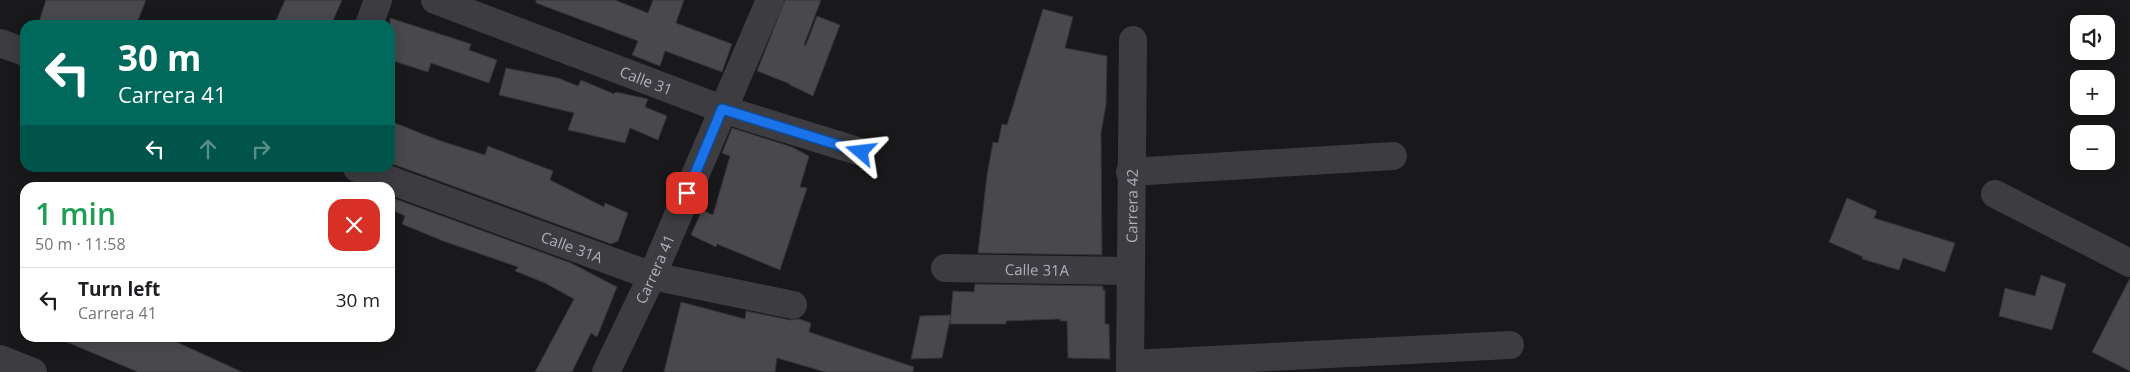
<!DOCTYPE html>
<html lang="en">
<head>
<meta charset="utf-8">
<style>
  :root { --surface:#fff; --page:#f2f2f2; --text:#202124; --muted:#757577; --line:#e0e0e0 }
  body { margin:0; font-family:"Open Sans",sans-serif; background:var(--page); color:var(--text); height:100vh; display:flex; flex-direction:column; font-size:19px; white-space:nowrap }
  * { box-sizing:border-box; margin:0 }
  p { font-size:16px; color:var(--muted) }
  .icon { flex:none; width:28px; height:28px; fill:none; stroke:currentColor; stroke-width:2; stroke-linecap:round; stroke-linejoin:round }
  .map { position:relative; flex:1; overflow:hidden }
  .side { position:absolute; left:20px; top:182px; width:375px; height:160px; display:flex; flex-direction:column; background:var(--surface); border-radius:15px; box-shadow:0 2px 12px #0003 }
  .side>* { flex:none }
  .guide { position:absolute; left:20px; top:20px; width:375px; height:152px; border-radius:15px; box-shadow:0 2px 12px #0003; background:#00695c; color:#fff; overflow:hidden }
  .fabs { position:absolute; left:2070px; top:15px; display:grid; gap:10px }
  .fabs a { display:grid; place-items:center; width:45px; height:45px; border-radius:10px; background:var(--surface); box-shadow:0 2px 12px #0003; font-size:25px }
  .pin { position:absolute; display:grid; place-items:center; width:42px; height:42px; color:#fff; margin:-21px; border-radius:10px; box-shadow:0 2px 8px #0006 }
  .me { position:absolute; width:55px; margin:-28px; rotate:287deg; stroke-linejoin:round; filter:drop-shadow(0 0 4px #0008) }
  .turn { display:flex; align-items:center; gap:18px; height:105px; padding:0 15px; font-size:22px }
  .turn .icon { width:65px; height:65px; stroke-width:2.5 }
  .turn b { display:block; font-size:35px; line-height:42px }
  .lanes { display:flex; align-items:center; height:48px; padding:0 15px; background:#0003; justify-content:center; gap:25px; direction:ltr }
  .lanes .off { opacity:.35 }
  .round { display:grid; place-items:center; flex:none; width:52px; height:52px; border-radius:15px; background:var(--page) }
  .head { display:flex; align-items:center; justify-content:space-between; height:85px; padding:0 15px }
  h1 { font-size:30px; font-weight:600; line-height:38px; color:#1e9e55 }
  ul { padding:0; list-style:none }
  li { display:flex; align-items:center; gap:15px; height:65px; padding:0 15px; border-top:1px solid var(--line) }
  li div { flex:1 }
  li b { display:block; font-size:19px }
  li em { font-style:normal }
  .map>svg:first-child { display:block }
  .building { fill:#49494d; stroke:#343336 }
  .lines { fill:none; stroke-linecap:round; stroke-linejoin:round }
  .minor { stroke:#3c3c41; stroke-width:28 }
  .route-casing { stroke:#114b97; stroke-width:12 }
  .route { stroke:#1a73e8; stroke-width:9 }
  .labels { text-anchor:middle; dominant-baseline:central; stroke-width:4.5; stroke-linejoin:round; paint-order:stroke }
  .street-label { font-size:15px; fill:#adafb9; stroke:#141416 }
</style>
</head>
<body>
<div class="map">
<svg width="2130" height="372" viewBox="0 0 2130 372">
  <rect width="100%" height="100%" fill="#19191b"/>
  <g class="building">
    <path d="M46 0H146L136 25H38Z"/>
    <path d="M285 0H342L331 25H274Z"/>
    <path d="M536 0H615L648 13 653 0H684L676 23 732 44 722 72 665 51 660 66 632 55 638 41 536 3Z"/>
    <path d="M785 0H821L804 45H806L817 16 840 25 813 96 790 85V84L757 71Z"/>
    <path d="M1043 9 1073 17 1065 48 1107 56 1106 105 1101 133 1102 255 978 253 987 175 993 142 998 143 1002 124 1007 125Z"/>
    <path d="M390 18 471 44 469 50 497 60 489 83 431 63 428 72 390 60Z"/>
    <path d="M506 68 558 78 578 86 581 80 614 94 616 92 648 99 645 107 667 116 658 140 630 128 625 143 568 130 574 113 499 95Z"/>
    <path d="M390 121 438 140 485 155 488 146 553 171 550 180 604 207 605 203 628 213 618 241 611 244 390 163Z"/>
    <path d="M732 128 792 147 809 156 800 187 807 188 780 270 717 244 716 247 691 235 702 210 713 215 730 156 722 153Z"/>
    <path d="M390 197 571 263 617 287 597 337 591 333 572 372H535L574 299 545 283 515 271 518 267 443 241 402 224 405 216 390 209Z"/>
    <path d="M1847 198 1877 211 1874 218 1955 243 1945 272 1903 258 1899 270 1862 259 1863 257 1829 242Z"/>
    <path d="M2041 275 2066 284 2052 330 1999 316 2005 288 2035 296Z"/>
    <path d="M2130 278V371L2092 352Z"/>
    <path d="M975 284 1103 286V290H1105V324H1109L1110 359 1068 358 1067 321H1060V319L1006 321V324H950L953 291 974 292Z"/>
    <path d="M681 302 745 319 746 311 790 320 799 319 811 323 809 332 914 367 913 372H825L777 358 775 372H664Z"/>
    <path d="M951 315 942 358 911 359 920 316Z"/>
    <path d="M57 338H168L242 372H138Z"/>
  </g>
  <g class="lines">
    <g class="minor">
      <path id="s1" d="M435 0 722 109 861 152"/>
      <path d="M369 25 378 0"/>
      <path d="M0 43 25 52"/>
      <path id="s2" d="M357 168 652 276 793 305"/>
      <path d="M1130 172 1393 156"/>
      <path d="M1995 194 2130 263"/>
      <path id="s3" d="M945 268 1130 271"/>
      <path d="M0 359 33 372"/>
      <path d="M1130 364 1510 345"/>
      <path id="s4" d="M606 372 652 276 770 0"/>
      <path id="s5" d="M1130 372 1133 40"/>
    </g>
  </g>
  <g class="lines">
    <defs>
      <path id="route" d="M687 193 722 109 861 152"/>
    </defs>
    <use href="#route" class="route-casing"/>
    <use href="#route" class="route"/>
  </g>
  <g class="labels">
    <g class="street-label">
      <text stroke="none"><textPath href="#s1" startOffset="226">Calle 31</textPath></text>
      <text stroke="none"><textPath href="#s5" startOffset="166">Carrera 42</textPath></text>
      <text stroke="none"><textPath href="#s2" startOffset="229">Calle 31A</textPath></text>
      <text stroke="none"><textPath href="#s4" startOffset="114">Carrera 41</textPath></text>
      <text stroke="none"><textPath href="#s3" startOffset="92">Calle 31A</textPath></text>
    </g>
  </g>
</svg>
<div class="fabs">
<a><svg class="icon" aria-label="sound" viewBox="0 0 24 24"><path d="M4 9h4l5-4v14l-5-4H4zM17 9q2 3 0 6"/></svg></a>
<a>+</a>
<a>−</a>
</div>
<div class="pin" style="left:687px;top:193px;background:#d93025"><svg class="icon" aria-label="arrive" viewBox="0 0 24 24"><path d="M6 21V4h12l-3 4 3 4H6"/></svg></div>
<svg class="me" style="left:861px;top:152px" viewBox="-20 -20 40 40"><path d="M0-17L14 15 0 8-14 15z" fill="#1a73e8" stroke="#fff" stroke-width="4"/></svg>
<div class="guide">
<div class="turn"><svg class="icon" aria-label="left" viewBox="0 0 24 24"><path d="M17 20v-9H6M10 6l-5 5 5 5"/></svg><div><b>30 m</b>Carrera 41</div></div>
<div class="lanes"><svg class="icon" aria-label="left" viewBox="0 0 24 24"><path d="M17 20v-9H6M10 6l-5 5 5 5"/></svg><svg class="icon off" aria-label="ahead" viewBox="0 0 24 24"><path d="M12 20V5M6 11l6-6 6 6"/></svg><svg class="icon off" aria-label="right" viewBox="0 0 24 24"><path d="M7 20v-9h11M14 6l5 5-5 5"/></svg></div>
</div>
<section class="side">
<div class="head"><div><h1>1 min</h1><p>50 m · 11:58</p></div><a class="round" style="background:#d93025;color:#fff"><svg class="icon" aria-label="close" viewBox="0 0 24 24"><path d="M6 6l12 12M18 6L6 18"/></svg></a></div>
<ul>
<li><svg class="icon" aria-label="left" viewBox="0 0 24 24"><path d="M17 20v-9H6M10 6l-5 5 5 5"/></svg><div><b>Turn left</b><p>Carrera 41</p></div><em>30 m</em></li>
</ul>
</section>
</div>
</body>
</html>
